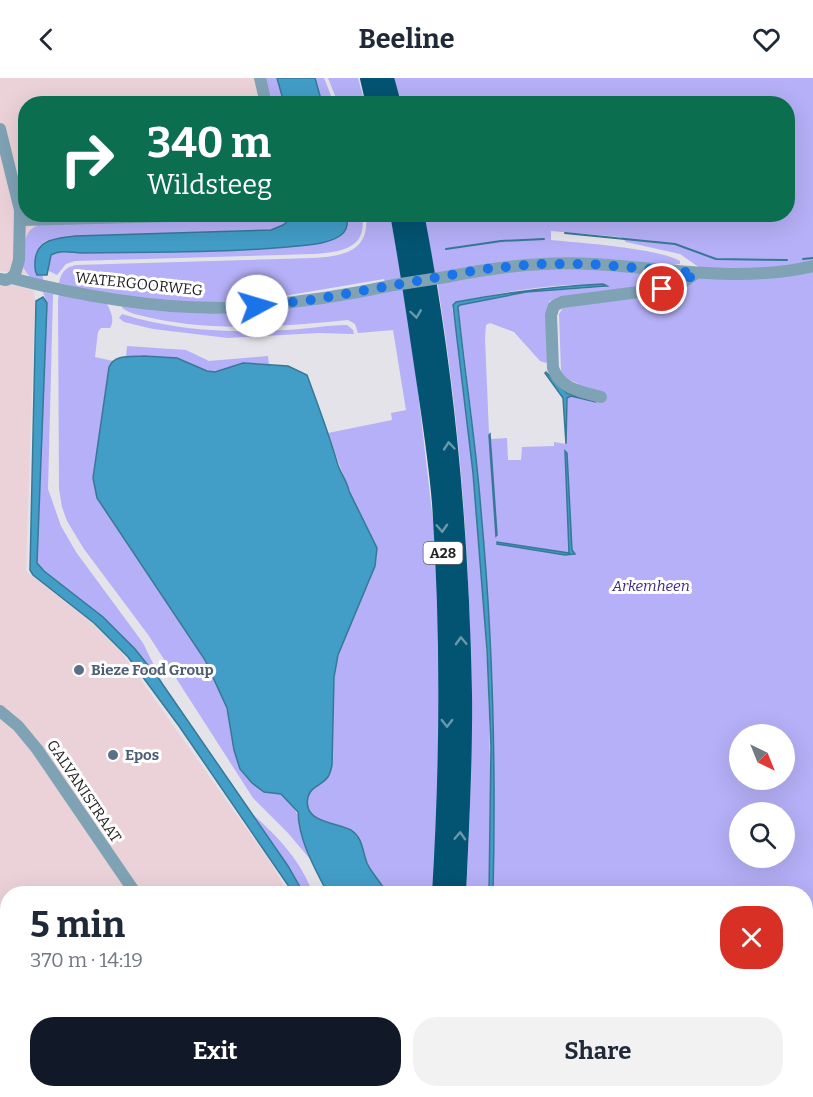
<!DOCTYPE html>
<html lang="en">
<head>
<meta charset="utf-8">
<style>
  :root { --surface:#fff; --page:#f2f2f3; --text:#1f2937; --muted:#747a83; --accent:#111827 }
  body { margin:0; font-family:Bitter,serif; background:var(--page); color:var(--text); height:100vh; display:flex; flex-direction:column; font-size:22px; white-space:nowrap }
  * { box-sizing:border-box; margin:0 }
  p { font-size:20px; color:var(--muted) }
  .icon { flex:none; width:33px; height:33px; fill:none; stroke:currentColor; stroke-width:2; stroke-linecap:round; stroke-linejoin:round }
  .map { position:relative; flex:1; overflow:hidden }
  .drawer { position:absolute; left:0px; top:808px; width:813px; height:212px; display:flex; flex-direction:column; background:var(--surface); border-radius:24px 24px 0 0; box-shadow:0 6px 24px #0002 }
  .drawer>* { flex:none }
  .top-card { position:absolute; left:18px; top:18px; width:777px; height:126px; border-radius:24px; box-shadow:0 6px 24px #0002; background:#0b6e4f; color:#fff; overflow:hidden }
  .needle { width:39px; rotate:137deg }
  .tools { position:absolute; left:729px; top:646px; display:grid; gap:12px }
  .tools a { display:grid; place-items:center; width:66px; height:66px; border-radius:50%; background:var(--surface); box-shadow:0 6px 24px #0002; font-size:30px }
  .pin { position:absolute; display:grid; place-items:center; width:51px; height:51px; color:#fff; margin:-26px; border:3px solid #fff; border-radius:50%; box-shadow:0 2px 6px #0007 }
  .me { position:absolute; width:66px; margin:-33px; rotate:84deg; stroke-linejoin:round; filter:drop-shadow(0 0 4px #0008) }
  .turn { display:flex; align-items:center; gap:21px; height:126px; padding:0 30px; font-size:27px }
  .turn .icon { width:78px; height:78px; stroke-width:2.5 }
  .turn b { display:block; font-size:42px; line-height:51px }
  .round { display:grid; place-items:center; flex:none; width:63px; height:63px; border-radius:24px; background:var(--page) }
  .head { display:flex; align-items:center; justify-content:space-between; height:102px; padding:0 30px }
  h1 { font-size:36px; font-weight:700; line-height:45px }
  .cta { display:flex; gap:12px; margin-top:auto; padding:12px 30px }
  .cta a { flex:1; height:69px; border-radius:24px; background:var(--accent); color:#fff; font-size:24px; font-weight:700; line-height:69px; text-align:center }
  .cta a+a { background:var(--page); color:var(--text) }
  header { display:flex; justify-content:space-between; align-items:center; height:78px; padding:0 30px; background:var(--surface); font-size:27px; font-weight:700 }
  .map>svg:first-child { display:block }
  .industrial { fill:#ebd2d9 }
  .green { fill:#b5b0f7; fill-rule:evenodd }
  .water { fill:#429dc7; stroke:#387896; stroke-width:1.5 }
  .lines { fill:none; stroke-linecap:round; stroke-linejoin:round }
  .stream { stroke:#387896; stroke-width:2 }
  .minor { stroke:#7fa2b5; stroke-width:12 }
  .highway { stroke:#035372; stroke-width:18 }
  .minor-bridge { stroke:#7fa2b5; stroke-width:12 }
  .oneway { stroke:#6898aa }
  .route { stroke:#1a73e8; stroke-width:10; stroke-dasharray:0 18 }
  .service-dot { fill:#5c6f8a; stroke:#fff; stroke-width:2 }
  .labels { text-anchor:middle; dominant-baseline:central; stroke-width:6; stroke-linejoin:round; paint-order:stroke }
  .shield { fill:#fff; stroke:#646466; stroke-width:1.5 }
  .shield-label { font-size:14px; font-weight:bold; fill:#222224 }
  .street-label { font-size:15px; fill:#222224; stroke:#fff }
  .park-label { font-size:15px; font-style:italic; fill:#3c2a7f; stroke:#fff }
  .service-label { font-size:15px; font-weight:bold; fill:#4e5e75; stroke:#fff; text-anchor:start }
</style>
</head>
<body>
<header><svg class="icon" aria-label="back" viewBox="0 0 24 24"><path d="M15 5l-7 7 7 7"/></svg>Beeline<svg class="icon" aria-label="heart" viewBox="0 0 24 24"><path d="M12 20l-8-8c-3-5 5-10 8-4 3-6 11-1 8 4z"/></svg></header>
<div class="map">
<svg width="813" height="1019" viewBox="0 0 813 1019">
  <rect width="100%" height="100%" fill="#e3e3e9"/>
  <g class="industrial">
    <path d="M0 0H270L278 25 26 26V136L291 137 274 145 62 156 32 197 0 193Z"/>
    <path d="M0 204 34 212 35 224 26 493 92 545 122 575 273 788 288 816H8V1012L286 1013 285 1019H0Z"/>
  </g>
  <g class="green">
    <path d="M264 0H277L284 25H271Z"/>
    <path d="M315 0H324L334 25H322Z"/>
    <path d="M328 0H358L365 25H338Z"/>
    <path d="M394 0H813V184L783 189 703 192 680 176 626 164 621 159 551 153V162C581 165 657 170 680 183V186L669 187 585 183 435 197 424 137 788 136V26L400 25Z"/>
    <path d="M366 136 390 137 402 203 385 205 384 201 272 220 200 225 122 220 59 205C61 195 65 189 76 187L313 180C344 178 370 174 366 136Z"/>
    <path d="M275 137H296L283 147 271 152 53 161 45 163 38 170 37 197 43 198V204L31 201 23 189C24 171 21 151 42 146L258 140Z"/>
    <path d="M347 137H362C368 171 340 174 313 176L75 183 66 186 57 197 49 193 48 182 51 176 60 173 102 175 333 161C344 155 349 150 347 137Z"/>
    <path d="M526 191H621L675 197 678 200V203L549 223 550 280 546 285 540 283 514 254 490 245 486 247 485 260 489 356 492 378 491 361 507 360 508 382H521L522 369 554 368V364L566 366 567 314 576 315 579 306 565 300 561 293 559 236 564 228 700 200 813 193V1019H477L478 1012H806V816H493C498 619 485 424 458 229L460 227 526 214 606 209V207C557 204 505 214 456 224L452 230C465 297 471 366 477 434 488 561 493 688 489 816H466C478 611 470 406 437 203ZM740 657H784V702H740ZM740 735H784V780H740Z"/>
    <path d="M404 210 416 297 437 477 441 546 436 816H387L368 787 364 775 349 751 315 740 308 731V720L313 709 323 704 334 599 338 577 375 488 377 470 349 413 328 355 392 342 391 335 406 332 393 252 358 255 355 246 348 242C284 248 220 254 156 241 145 238 131 237 122 230L123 228 164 230Z"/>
    <path d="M43 214 53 216 48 411 61 448 76 474 143 565 163 606C130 560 88 526 44 493L37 485 47 225Z"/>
    <path d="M59 215 107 226C111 234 115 242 110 250H101L98 254 95 279 113 283 109 289 107 300 93 400 97 420 205 582 221 613 230 643 264 713C269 714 277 714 282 717 302 728 301 761 310 781L288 755 253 720 149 558 84 471 67 443 62 429 59 411 58 222Z"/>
    <path d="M122 236C175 253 232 255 287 252 307 251 327 247 347 247L353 252 354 256 319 255 228 260 153 251 124 244 119 240Z"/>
    <path d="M127 268 186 272 209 283 268 278 269 287 243 285 215 294 207 293 177 280 126 279Z"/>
    <path d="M250 734C277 758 301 782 313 816H304L288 788Z"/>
    <path d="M318 1013H412L411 1019H319Z"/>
    <path d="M444 1013V1012L474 1013 473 1019H444Z"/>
  </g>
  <g class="water">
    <path d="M277 0H315L322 25H284Z"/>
    <path d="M296 136 347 137C348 144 348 152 341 157 328 167 304 167 288 169 219 175 151 174 82 175 72 175 61 171 51 177L47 197H37C34 192 35 189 35 183 37 160 56 161 75 158L271 152 283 147Z"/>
    <path d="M603 206 607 208 526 214 460 227 458 229C465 297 476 365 481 433 493 561 496 688 493 816H489L491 669 487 572 473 395 453 227 456 224C505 215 553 208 603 206Z"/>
    <path d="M43 219 47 225 37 485 44 493 103 539 135 571 159 601 288 788 304 816H294L179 648 128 579 94 545 33 497 30 492 36 223Z"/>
    <path d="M144 278 177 280 207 293 215 294 243 285 288 288 307 297C318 327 329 356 338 387 341 396 347 403 349 413L377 470 375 488 338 577 334 599 332 687C331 692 330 697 327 700 321 708 311 708 308 719 302 745 336 744 351 752 363 760 362 772 367 785 372 796 382 805 387 816H328C315 790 299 764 298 734L281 716 264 714 252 705 240 691 234 672 227 630 205 582 97 420 93 400 109 289C115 276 130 279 144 278Z"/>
    <path d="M546 294 567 315 596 324 571 318 567 320 566 366 563 320 545 295Z"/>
    <path d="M490 356 497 457 496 458 489 357Z"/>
    <path d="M565 373 567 375 572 472 575 476 565 477 497 466V464L569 475Z"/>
  </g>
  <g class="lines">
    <g class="stream">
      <path d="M565 155 675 166 716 181 787 182"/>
      <path d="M446 171 501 163 544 161"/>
      <path d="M803 181 813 180"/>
    </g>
    <g class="minor">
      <path d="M260 0 266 26"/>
      <path d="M0 51 20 132 19 182 15 196 11 200"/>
      <path d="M21 142 248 136"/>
      <path d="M446 199C495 189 543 183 593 186 666 190 741 205 813 188"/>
      <path d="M0 201 6 202 11 200C85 219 163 233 239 229 291 226 343 218 394 207"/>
      <path d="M601 319C582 314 560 311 553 290L551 237 554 228 562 224 662 211 679 207 696 195"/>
      <path d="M0 633 18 648 37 671 136 816"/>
      <path d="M180 1012 190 1019"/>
      <path d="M208 1019 209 1012"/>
    </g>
    <g class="highway">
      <path d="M369 0 375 26"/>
      <path d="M385 0 392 26"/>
      <path d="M399 136C408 184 415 232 422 280 429 328 437 376 441 425 450 555 449 686 441 816"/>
      <path d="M415 136C446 294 460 455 463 616 464 683 460 749 457 816"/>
      <path d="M418 1019 419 1012"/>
      <path d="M434 1019V1012"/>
    </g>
    <path class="minor-bridge" d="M394 207 446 199"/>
  </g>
  <defs><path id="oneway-chevron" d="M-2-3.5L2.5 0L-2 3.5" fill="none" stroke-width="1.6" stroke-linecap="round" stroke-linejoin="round" transform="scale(1.5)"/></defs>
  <g class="oneway">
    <use href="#oneway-chevron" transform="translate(416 236) rotate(82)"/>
    <use href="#oneway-chevron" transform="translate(449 368) rotate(-95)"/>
    <use href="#oneway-chevron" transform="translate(442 450) rotate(87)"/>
    <use href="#oneway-chevron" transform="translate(461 563) rotate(-92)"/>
    <use href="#oneway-chevron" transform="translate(447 645) rotate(90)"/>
    <use href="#oneway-chevron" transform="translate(460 758) rotate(-87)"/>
  </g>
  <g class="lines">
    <path class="route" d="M257 228 311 222 484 191 538 186H591L696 195 679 207 662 211"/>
  </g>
  <g class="service-dot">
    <circle cx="79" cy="592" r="6"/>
    <circle cx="113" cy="677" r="6"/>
  </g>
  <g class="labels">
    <rect class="shield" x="423.5" y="464" width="39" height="22" rx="4.5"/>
    <g class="shield-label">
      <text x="443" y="475">A28</text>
    </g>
    <g class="street-label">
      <text transform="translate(139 206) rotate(6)">WATERGOORWEG</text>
      <text transform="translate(84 713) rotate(56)">GALVANISTRAAT</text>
    </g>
    <g class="park-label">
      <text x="651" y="508">Arkemheen</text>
    </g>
    <g class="service-label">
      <text x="91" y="592">Bieze Food Group</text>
      <text x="125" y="677">Epos</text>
    </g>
  </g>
</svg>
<div class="tools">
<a><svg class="needle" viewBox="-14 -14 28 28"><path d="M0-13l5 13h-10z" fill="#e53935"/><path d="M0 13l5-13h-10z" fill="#747a83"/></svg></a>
<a><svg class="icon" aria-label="search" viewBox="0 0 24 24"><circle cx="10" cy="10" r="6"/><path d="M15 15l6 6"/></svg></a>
</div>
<div class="pin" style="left:662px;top:211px;background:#d93025"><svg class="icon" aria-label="arrive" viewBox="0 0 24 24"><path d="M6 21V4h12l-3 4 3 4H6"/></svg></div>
<svg class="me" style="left:257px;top:228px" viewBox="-20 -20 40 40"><circle r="19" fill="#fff"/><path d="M0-13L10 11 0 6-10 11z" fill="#1a73e8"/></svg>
<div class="top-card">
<div class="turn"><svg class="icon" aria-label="right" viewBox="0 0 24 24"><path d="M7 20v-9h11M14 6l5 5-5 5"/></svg><div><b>340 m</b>Wildsteeg</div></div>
</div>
<section class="drawer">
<div class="head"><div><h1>5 min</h1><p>370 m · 14:19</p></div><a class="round" style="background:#d93025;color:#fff"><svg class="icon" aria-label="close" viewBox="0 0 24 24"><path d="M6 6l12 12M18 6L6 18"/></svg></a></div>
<div class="cta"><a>Exit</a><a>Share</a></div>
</section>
</div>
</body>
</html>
